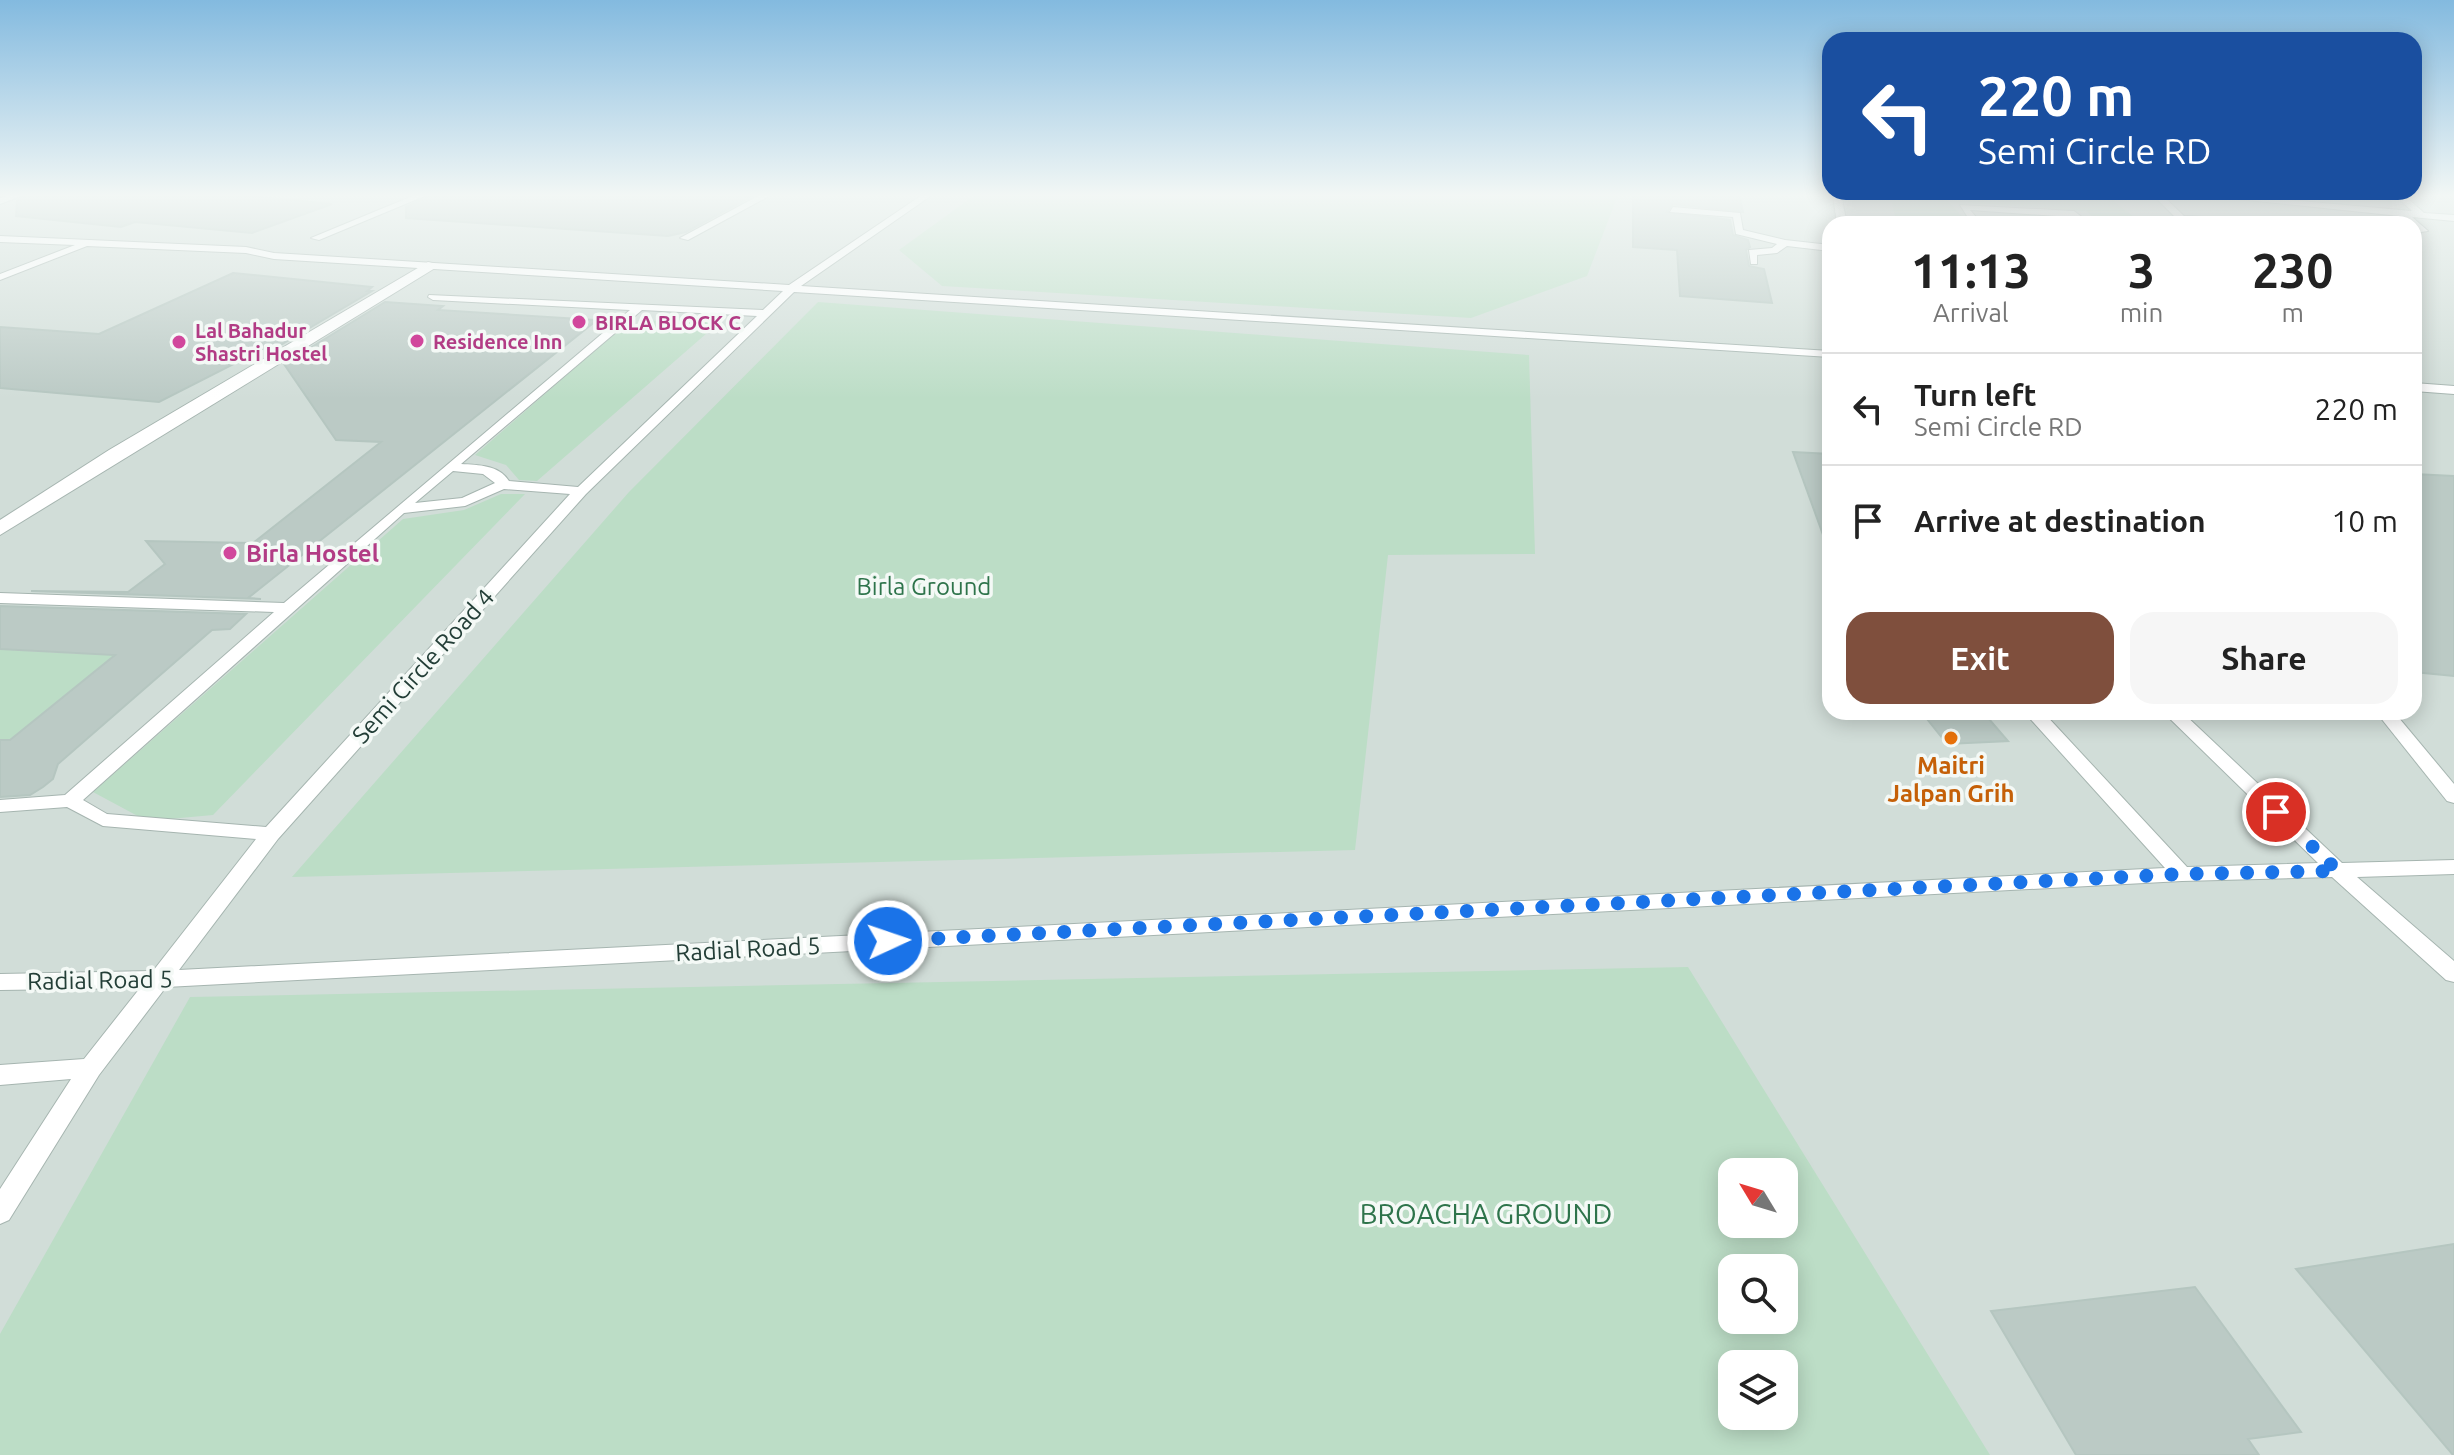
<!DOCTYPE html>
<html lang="en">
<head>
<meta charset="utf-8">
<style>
  :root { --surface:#fff; --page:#f6f6f6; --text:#222; --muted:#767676; --line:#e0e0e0; --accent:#7f4f3d }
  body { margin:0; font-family:Ubuntu,sans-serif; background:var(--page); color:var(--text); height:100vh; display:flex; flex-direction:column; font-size:30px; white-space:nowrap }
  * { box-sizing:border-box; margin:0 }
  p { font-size:26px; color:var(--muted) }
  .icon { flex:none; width:44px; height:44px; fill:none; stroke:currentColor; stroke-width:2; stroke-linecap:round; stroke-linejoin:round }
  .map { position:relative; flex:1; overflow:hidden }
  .side { position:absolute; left:1822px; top:216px; width:600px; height:504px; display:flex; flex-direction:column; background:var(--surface); border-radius:24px; box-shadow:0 4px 20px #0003 }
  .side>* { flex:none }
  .top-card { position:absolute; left:1822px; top:32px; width:600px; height:168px; border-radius:24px; box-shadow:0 4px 20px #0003; background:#1a4fa0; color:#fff; overflow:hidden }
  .needle { width:52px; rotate:308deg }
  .tools { position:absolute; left:1718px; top:1158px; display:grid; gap:16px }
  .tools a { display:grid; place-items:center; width:80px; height:80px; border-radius:16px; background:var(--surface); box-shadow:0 4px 20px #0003; font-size:40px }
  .pin { position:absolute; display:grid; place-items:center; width:68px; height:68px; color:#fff; margin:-34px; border:4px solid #fff; border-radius:50%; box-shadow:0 2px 8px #0007 }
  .me { position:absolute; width:88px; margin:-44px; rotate:87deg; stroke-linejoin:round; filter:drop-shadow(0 0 6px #0008) }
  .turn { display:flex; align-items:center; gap:28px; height:168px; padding:0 24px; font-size:36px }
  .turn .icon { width:104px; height:104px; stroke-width:2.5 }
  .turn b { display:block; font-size:56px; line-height:68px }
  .eta { display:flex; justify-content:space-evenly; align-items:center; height:136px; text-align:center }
  .eta b { font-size:48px; font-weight:700; line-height:56px }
  .primary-button { display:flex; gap:16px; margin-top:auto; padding:16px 24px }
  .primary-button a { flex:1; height:92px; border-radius:24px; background:var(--accent); color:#fff; font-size:32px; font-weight:700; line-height:92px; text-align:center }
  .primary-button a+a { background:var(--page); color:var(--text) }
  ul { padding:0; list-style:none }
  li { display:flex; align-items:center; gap:24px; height:112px; padding:0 24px; border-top:2px solid var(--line) }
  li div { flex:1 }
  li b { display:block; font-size:30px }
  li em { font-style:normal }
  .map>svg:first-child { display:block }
  .built { fill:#d1ddd8; fill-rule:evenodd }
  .green { fill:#bcddc6; fill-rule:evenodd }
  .building { fill:#bbcac5; stroke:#b5c6c0; stroke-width:2 }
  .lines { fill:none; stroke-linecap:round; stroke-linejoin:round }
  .lane-casing { stroke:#a6b5b0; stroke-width:2 }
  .street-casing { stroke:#a6b5b0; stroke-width:2 }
  .lane { fill:#fff; fill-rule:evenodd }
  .street { fill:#fff; fill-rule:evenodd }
  .route { stroke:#1a73e8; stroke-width:14; stroke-dasharray:0 25.2 }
  .hotel-dot { fill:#d1479c; stroke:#f4f9f6; stroke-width:3 }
  .food-dot { fill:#e8710a; stroke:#f4f9f6; stroke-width:3 }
  .labels { text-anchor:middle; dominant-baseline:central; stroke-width:7; stroke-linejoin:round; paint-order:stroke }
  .far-hotel-label { font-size:20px; font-weight:bold; fill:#b23c85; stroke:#f4f9f6; text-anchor:start }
  .hotel-label { font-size:24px; font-weight:bold; fill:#b23c85; stroke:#f4f9f6; text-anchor:start }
  .park-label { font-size:24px; fill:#2e744b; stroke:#f4f9f6 }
  .street-label { font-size:24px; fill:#233e37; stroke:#f4f9f6 }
  .food-label { font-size:24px; font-weight:bold; fill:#c56008; stroke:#f4f9f6 }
  .near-park-label { font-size:28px; fill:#2e744b; stroke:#f4f9f6 }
</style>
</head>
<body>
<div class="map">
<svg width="2454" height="1455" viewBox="0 0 2454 1455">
  <rect width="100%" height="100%" fill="#e3ede9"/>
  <path class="built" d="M0 195H2454V1455H0ZM1830 224H2414V712H1830ZM1732 1172H1784V1224H1732ZM1732 1268H1784V1320H1732ZM1732 1364H1784V1416H1732Z"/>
  <g class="green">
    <path d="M975 195H1618L1587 276 1471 318 942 286 899 250Z"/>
    <path d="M1890 195H1943L1968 224H1897Z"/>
    <path d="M1962 195H2068L2111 199 2143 224H2101L2086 211 1969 203Z"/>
    <path d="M818 302 1529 355 1535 554 1388 555 1355 850 292 877 629 492Z"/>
    <path d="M675 319 722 320 537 481 519 480 506 465 475 455 617 331 651 321Z"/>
    <path d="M501 494H525L213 815 147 821 93 792 403 519 464 510Z"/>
    <path d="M0 623 27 651 84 654 90 648 122 650 10 740H0Z"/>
    <path d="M1688 967 1990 1455H0V1334L190 997ZM1732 1172H1784V1224H1732ZM1732 1268H1784V1320H1732ZM1732 1364H1784V1416H1732Z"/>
  </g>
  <g class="building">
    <path d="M27 195H241L332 204 252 233 135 222 121 227 16 216 17 201Z"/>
    <path d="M430 195H754L686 232 668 236 406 218V207Z"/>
    <path d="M1633 195H1739L1743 212 1673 204 1667 212 1730 220 1733 235 1748 240 1750 247 1746 250 1749 266 1764 269 1772 303 1680 296 1677 250 1633 247Z"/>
    <path d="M233 273 372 287 367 291H372L274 349 271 345 159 402 0 388V327L99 334Z"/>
    <path d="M385 302 443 306 438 310 597 320 248 598 261 599 31 591 128 592 165 564 146 541 253 543 381 442 336 440 284 364Z"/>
    <path d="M1793 452 1830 454V542L1826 543Z"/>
    <path d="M2414 474 2454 476V676L2414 672Z"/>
    <path d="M0 606 246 614 230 629 212 630 58 764 53 779 43 787 30 795 0 797V740H10L115 655 0 649Z"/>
    <path d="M1959 712H1983L2008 741 1947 744 1923 714Z"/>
    <path d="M2454 1244V1455H2453L2296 1269Z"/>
    <path d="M2195 1287 2301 1432 2248 1439 2259 1455H2076L1991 1311Z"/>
  </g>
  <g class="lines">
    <defs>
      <g id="lane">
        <path d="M11 195H24L0 204V198Z"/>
        <path d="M415 195H427L319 240 311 238Z"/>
        <path d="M760 195H771L688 240 680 238Z"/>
        <path d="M922 195H932L801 286 1830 351V357L794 292 586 494 278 839 179 970 2165 868 2024 712H2043L2187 867 2318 863 2163 712H2182L2342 863 2454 860V874L2357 877 2454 961V982L2446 980 2332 877 2182 881 166 987 99 1075 9 1220 0 1224V1189L71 1079 0 1085V1065L84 1059 140 988 0 990V974L153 971 256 839 103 826 67 807 0 812V800L65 795 274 612 0 603V593L284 603 630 310 433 300 428 297 429 295 763 310 783 291 274 259 246 253 87 246 0 280V274L75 245 0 242V236L246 247 274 253 789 285ZM642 310 757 316 578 487 509 481C499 465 479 465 461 464ZM453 471 483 474 495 483 462 498 415 503ZM504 489 570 494 266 827 107 814 83 800 404 513 465 506Z"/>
        <path d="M1833 195H1841L1847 224H1837Z"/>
        <path d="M2153 195H2162L2184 216 2242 219 2247 222 2227 224 2179 221Z"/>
        <path d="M2199 195H2231L2412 211 2395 195H2404L2424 213 2454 215V221L2412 217 2428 231 2414 233V224H2409L2400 216Z"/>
        <path d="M1960 205 2074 211 2091 224H2080L2072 217 1970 210 1982 224H1972Z"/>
        <path d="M1673 207 1740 213 1743 230 1785 240 1830 245V251L1787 246 1777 253 1757 255V264H1751L1749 250 1772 248 1777 244 1736 234 1733 217 1670 212Z"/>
        <path d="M2274 221 2280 222 2282 224H2269Z"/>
        <path d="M2414 383 2454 386V394L2414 391Z"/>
        <path d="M2376 712H2394L2454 784V803L2447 801Z"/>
      </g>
      <path id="street" d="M428 262 440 265 0 535V520L109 450Z"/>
    </defs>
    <use href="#lane" class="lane-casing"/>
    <use href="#street" class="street-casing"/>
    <use href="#lane" class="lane"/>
    <use href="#street" class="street"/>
  </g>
  <linearGradient id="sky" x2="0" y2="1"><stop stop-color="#83badf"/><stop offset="0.49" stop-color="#f2f7f5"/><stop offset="1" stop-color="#f2f7f5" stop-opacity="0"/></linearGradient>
  <rect width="2454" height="399" fill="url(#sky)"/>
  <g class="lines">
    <path class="route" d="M888 941 2182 874 2338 871 2276 812"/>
  </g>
  <g class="hotel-dot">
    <circle cx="579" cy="322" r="8"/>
    <circle cx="417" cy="341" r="8"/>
    <circle cx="179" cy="342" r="8"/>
    <circle cx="230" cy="553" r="8"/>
  </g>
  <circle class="food-dot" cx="1951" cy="738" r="8"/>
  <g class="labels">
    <g class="far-hotel-label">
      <text x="595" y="322">BIRLA BLOCK C</text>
      <text x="195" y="330">Lal Bahadur<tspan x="195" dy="23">Shastri Hostel</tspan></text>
      <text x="433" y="341">Residence Inn</text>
    </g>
    <g class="hotel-label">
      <text x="246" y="553">Birla Hostel</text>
    </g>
    <g class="park-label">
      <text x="924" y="586">Birla Ground</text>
    </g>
    <g class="street-label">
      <text transform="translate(423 666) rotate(-48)">Semi Circle Road 4</text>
      <text transform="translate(748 949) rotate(-3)">Radial Road 5</text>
      <text transform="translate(100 980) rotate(-1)">Radial Road 5</text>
    </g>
    <g class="food-label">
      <text x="1951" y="765">Maitri<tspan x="1951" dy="28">Jalpan Grih</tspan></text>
    </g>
    <g class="near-park-label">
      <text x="1486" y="1213">BROACHA GROUND</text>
    </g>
  </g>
</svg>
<div class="tools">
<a><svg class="needle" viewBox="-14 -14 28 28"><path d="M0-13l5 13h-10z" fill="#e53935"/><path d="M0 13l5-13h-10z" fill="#767676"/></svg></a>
<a><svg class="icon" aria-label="search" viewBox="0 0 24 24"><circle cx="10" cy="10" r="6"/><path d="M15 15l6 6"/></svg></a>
<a><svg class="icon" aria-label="layers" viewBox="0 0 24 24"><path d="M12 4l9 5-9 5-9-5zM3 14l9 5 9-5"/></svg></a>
</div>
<div class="pin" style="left:2276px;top:812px;background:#d93025"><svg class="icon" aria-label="arrive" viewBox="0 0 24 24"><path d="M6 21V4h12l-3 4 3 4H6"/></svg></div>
<svg class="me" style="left:888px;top:941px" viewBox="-20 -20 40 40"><circle r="17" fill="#1a73e8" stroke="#fff" stroke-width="3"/><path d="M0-11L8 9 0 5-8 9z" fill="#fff"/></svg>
<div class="top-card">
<div class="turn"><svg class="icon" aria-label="left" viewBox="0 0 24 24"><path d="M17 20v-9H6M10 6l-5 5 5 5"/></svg><div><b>220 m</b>Semi Circle RD</div></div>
</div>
<section class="side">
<div class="eta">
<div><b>11:13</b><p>Arrival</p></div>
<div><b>3</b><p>min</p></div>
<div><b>230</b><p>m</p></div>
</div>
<ul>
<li><svg class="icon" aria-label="left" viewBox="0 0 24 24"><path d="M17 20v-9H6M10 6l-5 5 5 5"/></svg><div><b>Turn left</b><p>Semi Circle RD</p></div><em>220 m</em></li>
<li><svg class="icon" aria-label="arrive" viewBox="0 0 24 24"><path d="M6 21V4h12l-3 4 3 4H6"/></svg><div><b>Arrive at destination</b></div><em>10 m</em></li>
</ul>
<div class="primary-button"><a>Exit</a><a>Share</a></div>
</section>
</div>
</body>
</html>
